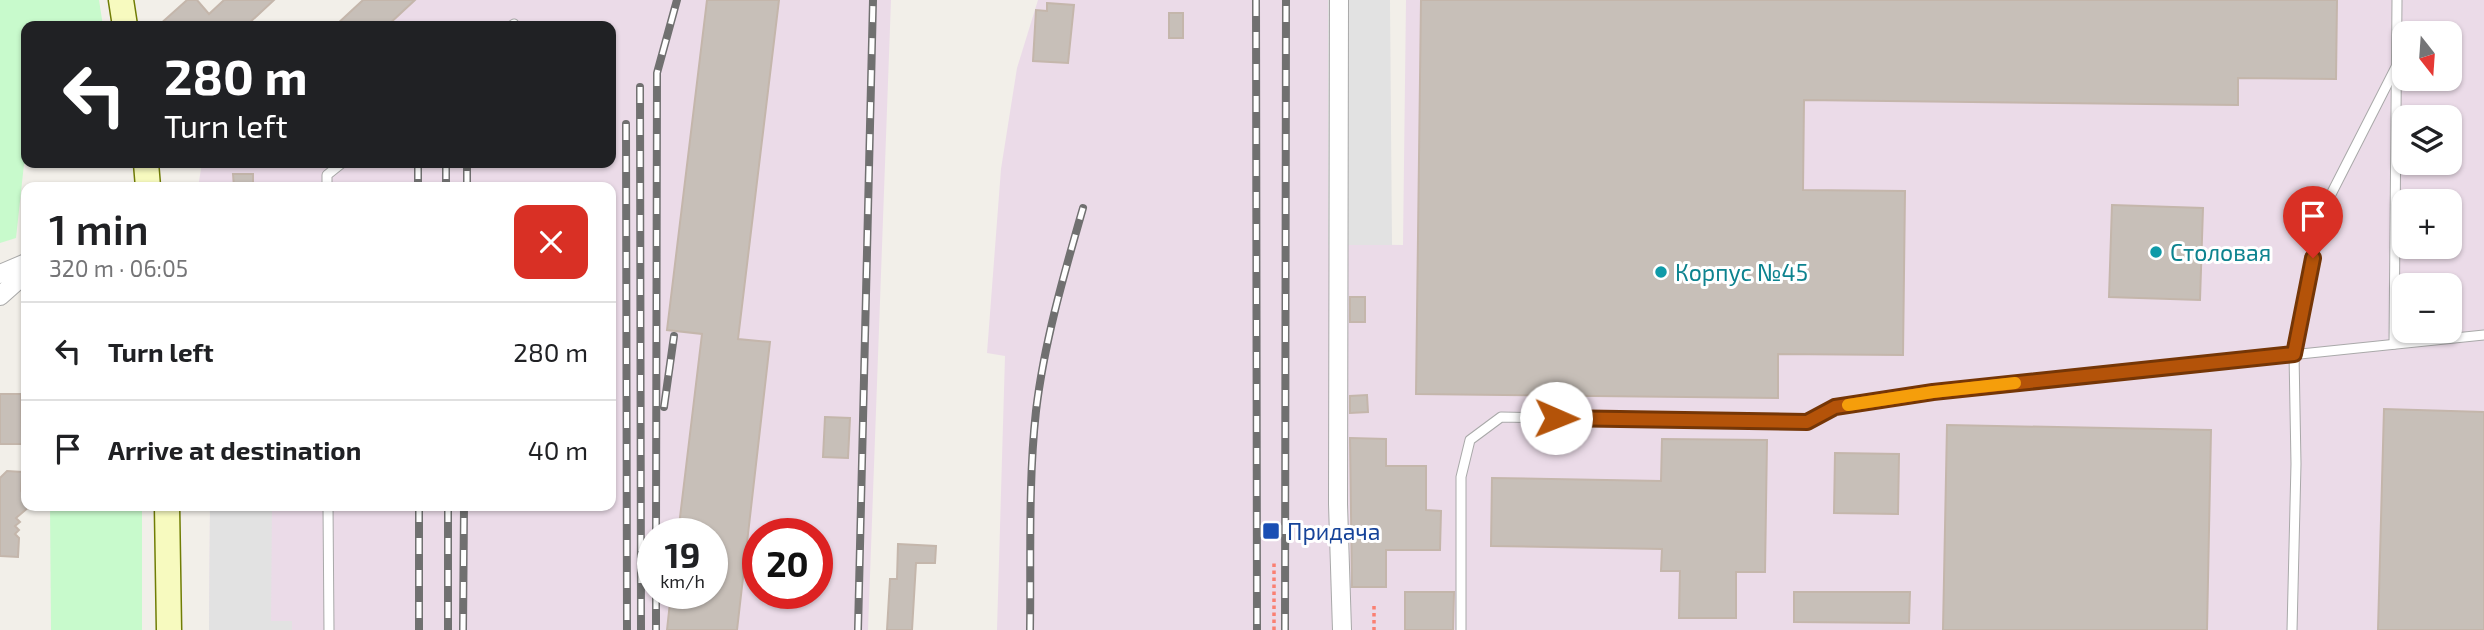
<!DOCTYPE html>
<html lang="en">
<head>
<meta charset="utf-8">
<style>
  :root { --surface:#fff; --page:#f6f6f6; --text:#202124; --muted:#757577; --line:#e0e0e0 }
  body { margin:0; font-family:"Exo 2",sans-serif; background:var(--page); color:var(--text); height:100vh; display:flex; flex-direction:column; font-size:26px; white-space:nowrap }
  * { box-sizing:border-box; margin:0 }
  p { font-size:23px; color:var(--muted) }
  .icon { flex:none; width:38px; height:38px; fill:none; stroke:currentColor; stroke-width:2; stroke-linecap:round; stroke-linejoin:round }
  .map { position:relative; flex:1; overflow:hidden }
  .side { position:absolute; left:21px; top:182px; width:595px; height:329px; display:flex; flex-direction:column; background:var(--surface); border-radius:14px; box-shadow:0 2px 5px #0004 }
  .side>* { flex:none }
  .banner { position:absolute; left:21px; top:21px; width:595px; height:147px; border-radius:14px; box-shadow:0 2px 5px #0004; background:#202124; color:#fff; overflow:hidden }
  .needle { width:46px; rotate:163deg }
  .buttons { position:absolute; left:2392px; top:21px; display:grid; gap:14px }
  .buttons a { display:grid; place-items:center; width:70px; height:70px; border-radius:14px; background:var(--surface); box-shadow:0 2px 5px #0004; font-size:35px }
  .speed { position:absolute; left:637px; top:518px; display:flex; gap:14px; font-size:35px; font-weight:700; text-align:center }
  .speed>* { display:grid; place-content:center; width:91px; height:91px; border-radius:50%; background:var(--surface); box-shadow:0 2px 5px #0004; line-height:1 }
  .speed small { font-size:18px; font-weight:400 }
  .speed .limit { border:10px solid #d22; background:#fff; color:#111 }
  .pin { position:absolute; display:grid; place-items:center; width:60px; height:60px; color:#fff; margin:-72px -30px; border-radius:50% 50% 50% 0; rotate:-45deg; box-shadow:0 0 7px #0007 }
  .pin .icon { rotate:45deg }
  .me { position:absolute; width:77px; margin:-38px; rotate:91deg; stroke-linejoin:round; filter:drop-shadow(0 0 5px #0008) }
  .turn { display:flex; align-items:center; gap:24px; height:147px; padding:0 28px; font-size:32px }
  .turn .icon { width:91px; height:91px; stroke-width:2.5 }
  .turn b { display:block; font-size:49px; line-height:60px }
  .round { display:grid; place-items:center; flex:none; width:74px; height:74px; border-radius:14px; background:var(--page) }
  .summary { display:flex; align-items:center; justify-content:space-between; height:119px; padding:0 28px }
  h1 { font-size:42px; font-weight:600; line-height:52px }
  ul { padding:0; list-style:none }
  li { display:flex; align-items:center; gap:21px; height:98px; padding:0 28px; border-top:2px solid var(--line) }
  li div { flex:1 }
  li b { display:block; font-size:26px }
  li em { font-style:normal }
  .map>svg:first-child { display:block }
  .industrial { fill:#ebdbe8; fill-rule:evenodd }
  .park { fill:#c8facc }
  .parking { fill:#e2e2e2 }
  .building { fill:#c7bfb8; stroke:#c4b6ab; stroke-width:2 }
  .lines { fill:none; stroke-linecap:round; stroke-linejoin:round }
  .service-casing { stroke:#a9a9a9; stroke-width:11 }
  .minor-casing { stroke:#a9a9a9; stroke-width:20 }
  .secondary-casing { stroke:#707d05; stroke-width:27 }
  .path { stroke:#fa8072; stroke-width:3.5; stroke-dasharray:3.5 3.5; stroke-linecap:butt }
  .service { stroke:#fff; stroke-width:9 }
  .minor { stroke:#fff; stroke-width:18 }
  .secondary { stroke:#f7fabf; stroke-width:24 }
  .rail-casing { stroke:#707070; stroke-width:8 }
  .rail { stroke:#fff; stroke-width:5; stroke-dasharray:16; stroke-linecap:butt }
  .route-casing { stroke:#753606; stroke-width:18 }
  .route { stroke:#b45309; stroke-width:12 }
  .slow { stroke:#f59e0b; stroke-width:12 }
  .culture-dot { fill:#0f9aa8; stroke:#fff; stroke-width:2.5 }
  .transit-dot { fill:#1a4fb4; stroke:#fff; stroke-width:2.5 }
  .labels { text-anchor:middle; dominant-baseline:central; stroke-width:6; stroke-linejoin:round; paint-order:stroke }
  .culture-label { font-size:23px; fill:#0d838f; stroke:#fff; text-anchor:start }
  .transit-label { font-size:23px; fill:#164399; stroke:#fff; text-anchor:start }
</style>
</head>
<body>
<div class="map">
<svg width="2484" height="630" viewBox="0 0 2484 630">
  <rect width="100%" height="100%" fill="#f2efe9"/>
  <g class="industrial">
    <path d="M363 0H891L868 630H209L210 506H611V187H198L202 163H611V26H335ZM653 534H712V593H653ZM758 534H817V593H758Z"/>
    <path d="M1038 0H1328V244L1403 245 1406 0H2484V630H997L1005 356 987 353 1001 169 1017 68ZM2404 33H2450V79H2404ZM2404 117H2450V163H2404ZM2404 201H2450V247H2404ZM2404 285H2450V331H2404Z"/>
  </g>
  <g class="park">
    <path d="M0 0H99L103 26H26V163L126 164H24L16 238 0 243Z"/>
    <path d="M50 506H142V630H51Z"/>
  </g>
  <g class="parking">
    <path d="M1328 0H1390L1392 245H1328Z"/>
    <path d="M210 506H272L271 621H292V630H209Z"/>
  </g>
  <g class="building">
    <path d="M187 0H197L209 14 224 0H274L246 26H158Z"/>
    <path d="M363 0H415L387 26H335Z"/>
    <path d="M707 0H779L738 339 770 342 737 630H667L671 593H712V534H678L702 334 667 330Z"/>
    <path d="M1421 0H2337L2336 79 2238 78V105L1804 100 1803 190 1905 191 1903 355 1778 354V398L1416 394Z"/>
    <path d="M1047 3 1074 5 1068 63 1033 61 1036 10 1047 11Z"/>
    <rect x="1169" y="13" width="14" height="25"/>
    <path d="M233 174H253V187H234Z"/>
    <path d="M2112 205 2203 208 2200 300 2109 297Z"/>
    <rect x="1350" y="297" width="15" height="25"/>
    <path d="M0 394H21L22 444H0Z"/>
    <path d="M1367 395 1368 412 1350 413V396Z"/>
    <path d="M2384 409 2484 412V630H2378Z"/>
    <path d="M825 417 850 418 848 458 823 457Z"/>
    <path d="M1947 425 2211 430 2207 630H1943Z"/>
    <path d="M1350 438 1386 439V466H1426V510L1441 511 1440 550H1386V587H1352Z"/>
    <path d="M1662 439 1767 440 1765 572H1736V618H1679L1680 571H1661L1662 549 1491 546 1492 478 1661 481Z"/>
    <path d="M1835 453 1899 454 1898 514 1834 513Z"/>
    <path d="M7 471 22 472 21 491 26 497V506H30L16 518 20 522 15 526 19 530 15 534 19 538 18 557 0 556V478Z"/>
    <path d="M898 544 936 546 935 563H916L912 630H887L890 579H897Z"/>
    <path d="M1405 592H1454L1453 630H1405Z"/>
    <path d="M1794 592H1910L1909 623 1794 622Z"/>
  </g>
  <g class="lines">
    <defs>
      <g id="service">
        <path d="M511 26 514 24"/>
        <path d="M327 187V175L342 163"/>
        <path d="M2394 344 2397 0"/>
        <path d="M328 506 329 630"/>
        <path d="M1461 630V477L1470 440 1501 417 1807 422 1835 407 1933 392 2484 335"/>
        <path d="M2292 630 2296 464 2294 354 2323 210 2397 65"/>
      </g>
      <g id="minor">
        <path d="M1339 0 1338 504 1342 630"/>
        <path d="M0 274 26 263"/>
        <path d="M0 296 26 273"/>
      </g>
      <g id="secondary">
        <path d="M121 0 125 26"/>
        <path d="M146 163 148 187"/>
        <path d="M167 506 169 630"/>
      </g>
    </defs>
    <use href="#service" class="service-casing"/>
    <use href="#minor" class="minor-casing"/>
    <use href="#secondary" class="secondary-casing"/>
    <g class="path">
      <path d="M1374 606V630"/>
      <path d="M1274 630V561"/>
    </g>
    <use href="#service" class="service"/>
    <use href="#minor" class="minor"/>
    <use href="#secondary" class="secondary"/>
    <defs>
      <g id="rail">
        <path d="M1256 0 1257 630"/>
        <path d="M640 87 641 630"/>
        <path d="M626 124 627 630"/>
        <path d="M418 163V187"/>
        <path d="M446 163V187"/>
        <path d="M467 187V163"/>
        <path d="M664 407 674 336"/>
        <path d="M419 506V630"/>
        <path d="M448 506V630"/>
        <path d="M656 534 657 73 677 0"/>
        <path d="M656 593V630"/>
        <path d="M463 630 464 506"/>
        <path d="M858 630 873 0"/>
        <path d="M1030 630C1031 558 1028 483 1036 411 1044 343 1064 274 1083 208"/>
        <path d="M1285 630 1286 0"/>
      </g>
    </defs>
    <use href="#rail" class="rail-casing"/>
    <use href="#rail" class="rail"/>
  </g>
  <g class="lines">
    <defs>
      <path id="route" d="M1556 418 1807 422 1835 407 1933 392 2294 354 2313 258"/>
    </defs>
    <use href="#route" class="route-casing"/>
    <use href="#route" class="route"/>
    <path class="slow" d="M1848 405 1933 392 2015 383"/>
  </g>
  <g class="culture-dot">
    <circle cx="2156" cy="252" r="7"/>
    <circle cx="1661" cy="272" r="7"/>
  </g>
  <rect class="transit-dot" x="1262" y="522" width="18" height="18" rx="3.5"/>
  <g class="labels">
    <g class="culture-label">
      <text x="2170" y="252">Столовая</text>
      <text x="1675" y="272">Корпус №45</text>
    </g>
    <g class="transit-label">
      <text x="1287" y="531">Придача</text>
    </g>
  </g>
</svg>
<div class="buttons">
<a><svg class="needle" viewBox="-14 -14 28 28"><path d="M0-13l5 13h-10z" fill="#e53935"/><path d="M0 13l5-13h-10z" fill="#757577"/></svg></a>
<a><svg class="icon" aria-label="layers" viewBox="0 0 24 24"><path d="M12 4l9 5-9 5-9-5zM3 14l9 5 9-5"/></svg></a>
<a>+</a>
<a>−</a>
</div>
<div class="speed"><div>19<small>km/h</small></div><div class="limit">20</div></div>
<div class="pin" style="left:2313px;top:258px;background:#d93025"><svg class="icon" aria-label="arrive" viewBox="0 0 24 24"><path d="M6 21V4h12l-3 4 3 4H6"/></svg></div>
<svg class="me" style="left:1556px;top:418px" viewBox="-20 -20 40 40"><circle r="19" fill="#fff"/><path d="M0-13L10 11 0 6-10 11z" fill="#b45309"/></svg>
<div class="banner">
<div class="turn"><svg class="icon" aria-label="left" viewBox="0 0 24 24"><path d="M17 20v-9H6M10 6l-5 5 5 5"/></svg><div><b>280 m</b>Turn left</div></div>
</div>
<section class="side">
<div class="summary"><div><h1>1 min</h1><p>320 m · 06:05</p></div><a class="round" style="background:#d93025;color:#fff"><svg class="icon" aria-label="close" viewBox="0 0 24 24"><path d="M6 6l12 12M18 6L6 18"/></svg></a></div>
<ul>
<li><svg class="icon" aria-label="left" viewBox="0 0 24 24"><path d="M17 20v-9H6M10 6l-5 5 5 5"/></svg><div><b>Turn left</b></div><em>280 m</em></li>
<li><svg class="icon" aria-label="arrive" viewBox="0 0 24 24"><path d="M6 21V4h12l-3 4 3 4H6"/></svg><div><b>Arrive at destination</b></div><em>40 m</em></li>
</ul>
</section>
</div>
</body>
</html>
